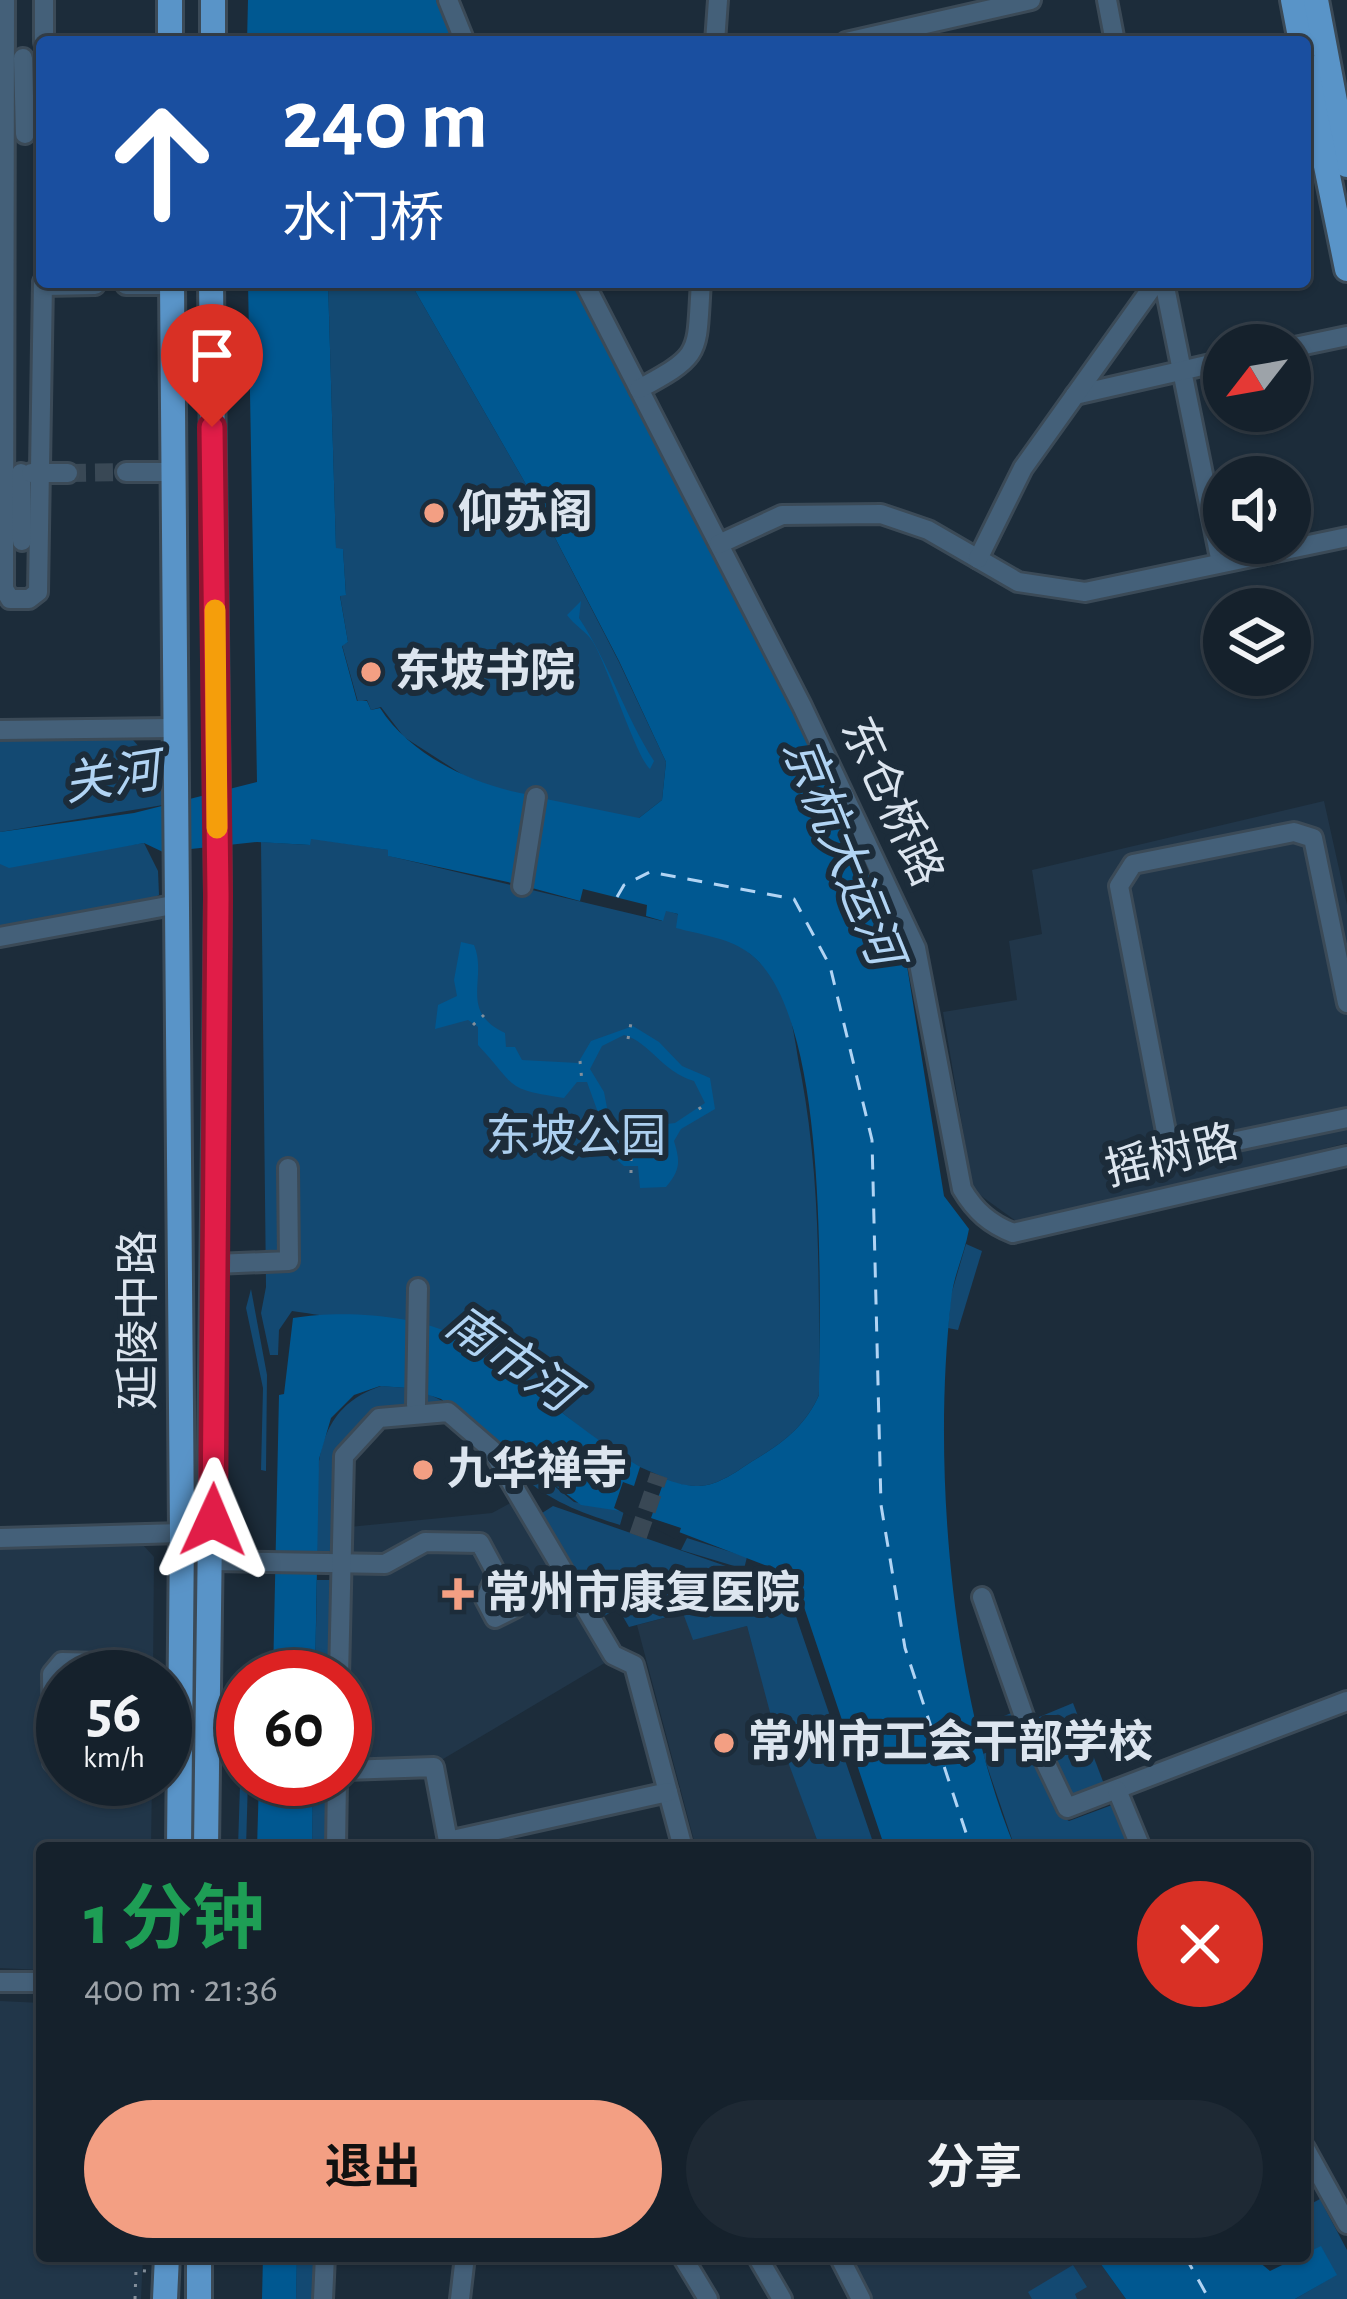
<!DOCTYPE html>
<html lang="zh">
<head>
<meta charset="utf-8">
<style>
  :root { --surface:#15212c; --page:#1e2934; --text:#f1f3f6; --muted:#9da3a9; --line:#343e48; --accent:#f39f83 }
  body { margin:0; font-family:"Alegreya Sans","Noto Sans SC",sans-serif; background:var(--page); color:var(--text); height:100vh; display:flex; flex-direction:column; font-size:45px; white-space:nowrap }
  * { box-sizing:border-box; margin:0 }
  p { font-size:39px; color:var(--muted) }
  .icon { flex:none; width:66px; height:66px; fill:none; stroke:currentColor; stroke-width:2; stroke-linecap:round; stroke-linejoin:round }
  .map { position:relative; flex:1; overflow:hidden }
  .details { position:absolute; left:36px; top:1842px; width:1275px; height:420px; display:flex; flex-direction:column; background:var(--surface); border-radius:12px; box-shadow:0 3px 9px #0004,0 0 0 3px var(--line) }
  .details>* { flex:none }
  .banner { position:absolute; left:36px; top:36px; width:1275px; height:252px; border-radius:12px; box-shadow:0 3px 9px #0004,0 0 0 3px var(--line); background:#1a4fa0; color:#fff; overflow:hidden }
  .needle { width:78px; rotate:239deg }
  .controls { position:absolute; left:1203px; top:324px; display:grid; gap:24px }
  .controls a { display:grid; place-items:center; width:108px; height:108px; border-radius:50%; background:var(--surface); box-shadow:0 3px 9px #0004,0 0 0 3px var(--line); font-size:60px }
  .speed { position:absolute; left:36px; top:1650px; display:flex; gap:24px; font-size:60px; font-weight:700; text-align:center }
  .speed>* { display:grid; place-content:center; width:156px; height:156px; border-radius:50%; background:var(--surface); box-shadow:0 3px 9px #0004,0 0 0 3px var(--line); line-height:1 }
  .speed small { font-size:30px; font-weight:400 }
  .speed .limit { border:18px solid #d22; background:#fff; color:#111 }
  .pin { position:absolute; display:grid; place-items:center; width:102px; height:102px; color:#fff; margin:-123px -51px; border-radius:50% 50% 50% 0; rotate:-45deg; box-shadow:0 0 12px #0007 }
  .pin .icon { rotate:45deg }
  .me { position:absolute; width:132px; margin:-66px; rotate:1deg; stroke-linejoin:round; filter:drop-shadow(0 0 9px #0008) }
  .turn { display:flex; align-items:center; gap:42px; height:252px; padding:0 48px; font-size:54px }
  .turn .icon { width:156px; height:156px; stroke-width:2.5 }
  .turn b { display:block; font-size:84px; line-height:102px }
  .round { display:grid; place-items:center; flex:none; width:126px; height:126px; border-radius:63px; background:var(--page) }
  .summary { display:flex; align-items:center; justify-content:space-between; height:204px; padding:0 48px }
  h1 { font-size:72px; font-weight:700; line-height:90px; color:#1e9e55 }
  .action { display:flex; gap:24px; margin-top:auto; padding:24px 48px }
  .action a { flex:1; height:138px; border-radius:72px; background:var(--accent); color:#111; font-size:48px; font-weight:700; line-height:138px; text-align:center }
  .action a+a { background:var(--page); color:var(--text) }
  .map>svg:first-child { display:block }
  .built { fill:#213649 }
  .green { fill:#134972 }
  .water { fill:#005891; fill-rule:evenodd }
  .pier { fill:#1c2c3a }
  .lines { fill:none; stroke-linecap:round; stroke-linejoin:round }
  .ferry { stroke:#b1d4f4; stroke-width:3; stroke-dasharray:15 12; stroke-linecap:butt }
  .minor-tunnel { stroke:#394855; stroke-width:18; stroke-dasharray:18 9; stroke-linecap:butt }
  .minor-casing { stroke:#3b4a57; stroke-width:24 }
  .major-casing { stroke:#3b4a57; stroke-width:30 }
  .path { stroke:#838f9b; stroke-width:3; stroke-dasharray:3 9; stroke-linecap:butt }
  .minor { stroke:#446079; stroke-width:18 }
  .major { stroke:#5994c8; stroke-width:24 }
  .route-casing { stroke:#92132f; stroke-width:30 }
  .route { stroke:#e11d48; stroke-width:21 }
  .slow { stroke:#f59e0b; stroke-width:21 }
  .poi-dot { fill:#f39f83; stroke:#1c2c3a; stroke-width:4.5 }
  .labels { text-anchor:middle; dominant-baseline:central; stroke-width:12; stroke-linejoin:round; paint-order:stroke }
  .poi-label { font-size:45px; font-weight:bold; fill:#dce5ef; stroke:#1c2c3a; text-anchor:start }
  .street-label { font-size:45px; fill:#dce5ef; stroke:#1c2c3a }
  .park-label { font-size:45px; fill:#accfef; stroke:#1c2c3a }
  .water-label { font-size:48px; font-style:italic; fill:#b1d4f4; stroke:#1c2c3a }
</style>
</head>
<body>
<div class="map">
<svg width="1347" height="2299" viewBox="0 0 1347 2299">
  <rect width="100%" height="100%" fill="#1c2c3a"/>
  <g class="built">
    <path d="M1324 801 1347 905V1143L1023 1226 973 1190 943 1012 1017 1000 1009 941 1042 934 1032 870Z"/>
    <path d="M516 1500 608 1661 438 1762 345 1767 349 1527 492 1513Z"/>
    <path d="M143 1545 154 1557 153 1677H63V1779H152L151 1848H42V1970L0 1968V1548Z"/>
    <path d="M684 1613 693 1639 747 1626 772 1716 820 1848H696L637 1625Z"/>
    <path d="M0 2001 42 2003V2256H143L141 2299H0Z"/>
    <path d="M848 2256H1095L1126 2299H871Z"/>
  </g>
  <g class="green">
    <path d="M328 282H410L539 507 619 662 666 762 662 800 639 818H625L495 788 463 775 404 737 381 707 371 710 367 700 358 702 342 645 348 642 340 595 346 594 343 550 336 549Z"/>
    <path d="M0 740H133L162 773 163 805 0 832Z"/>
    <path d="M310 838 389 850V856L662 921 665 910C705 922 757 949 778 985 793 1011 795 1046 801 1074 821 1182 819 1286 819 1395 806 1425 783 1443 756 1459 738 1470 719 1486 698 1486 630 1488 545 1389 488 1356 444 1330 344 1319 292 1311L279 1330 278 1355H270L261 1313 266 1287 261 842 309 845Z"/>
    <path d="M144 843 158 871 159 895 141 904 0 929V864Z"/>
    <path d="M966 1244 982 1251 958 1330 948 1328 951 1295Z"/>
    <path d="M251 1289 267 1375 266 1471 261 1470 263 1388 246 1308Z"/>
    <path d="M381 1386 407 1388V1406C320 1419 335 1488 334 1556L317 1557C318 1489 303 1412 381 1386Z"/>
    <path d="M424 1392 457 1408 574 1502 624 1511 620 1525C588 1515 553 1503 527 1480 496 1454 466 1407 423 1403Z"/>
    <path d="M553 1506 786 1587 875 1848H820L771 1716 747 1626 693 1640 683 1613 629 1627 618 1608 599 1619 539 1515Z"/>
    <path d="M687 1538 747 1557 744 1569 681 1550Z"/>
    <path d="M317 1580H335L334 1677H315Z"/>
    <path d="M1073 1703 1104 1784 1073 1797 1064 1794 1032 1720Z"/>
    <path d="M1014 1712 1056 1812 1069 1821 1112 1805 1131 1848H1015L983 1754 1003 1746 996 1719Z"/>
    <path d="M241 1753 243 1779H248L246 1848H238Z"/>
    <path d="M313 1779H333L331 1848H312Z"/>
    <path d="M1320 2199 1347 2250V2299H1295L1336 2275 1321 2247 1305 2255V2207Z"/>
    <path d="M297 2256H319L318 2299H296Z"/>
    <path d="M1073 2265 1087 2287 1075 2294 1077 2299H1032L1028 2292Z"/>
  </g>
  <g class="water">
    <path d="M248 0H436L453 42H247Z"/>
    <path d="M248 282H328L336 548 343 549 346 595 340 596 348 642 342 646 357 701H367L371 710 380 708C410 755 472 784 525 794L512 883 388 856V850L311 839 310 845 257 842 163 852 144 843 9 868 0 864V832L134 813 257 782Z"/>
    <path d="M410 282H574L792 700 903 941 944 1196 969 1229C965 1253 953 1276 951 1301 932 1466 951 1694 1015 1848H885L802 1601 788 1574 627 1512 581 1505 441 1399 407 1388 380 1386 354 1395 331 1418 319 1459 315 1677H273L279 1395 284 1394 293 1318C340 1310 413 1314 457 1336 518 1368 634 1488 698 1486 719 1486 738 1470 756 1459 783 1443 806 1425 819 1395 819 1299 832 1007 746 951 728 938 698 934 676 928L678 914 666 911 663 921 646 916 647 905 583 889 580 901 532 888 546 799 639 818 662 800 666 762 619 661 539 507Z"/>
    <path d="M581 601 579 618C609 663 625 716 654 761L650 769C636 757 608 667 593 642 586 631 574 625 567 615Z"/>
    <path d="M461 942 474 945C488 978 458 1011 505 1033L506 1047H515L522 1060 578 1063 591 1041 633 1026 659 1042 682 1066 710 1078 715 1109 681 1129 674 1141C680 1161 681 1169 666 1187L640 1188 638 1166H624L614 1157 587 1082H577L564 1098C504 1089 518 1088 478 1045V1027L468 1020 435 1029 438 1005 457 996 454 980ZM624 1035C651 1043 661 1071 694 1081L705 1103 675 1123 641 1127 630 1147 613 1139 604 1092 590 1069 602 1046Z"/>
    <path d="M259 1779H313L312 1848H257Z"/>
    <path d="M1321 2246 1337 2275 1295 2299H1126L1095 2256H1252L1270 2271Z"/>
    <path d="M263 2256H297L296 2299H262Z"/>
  </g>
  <path class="pier" d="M640 1467 665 1478 651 1518 681 1528 677 1540 614 1508 623 1482 634 1486Z"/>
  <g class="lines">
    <g class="ferry">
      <path d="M617 897 624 885 650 872 794 899 830 966 872 1140 881 1505 905 1648 971 1848"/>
      <path d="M1185 2256 1209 2299"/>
    </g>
    <g class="minor-tunnel">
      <path d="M68 473 126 472"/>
      <path d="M638 1536 659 1475"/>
    </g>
    <defs>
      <g id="minor">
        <path d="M5 0 4 589 10 599H29L38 592 43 282"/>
        <path d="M448 0 465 42"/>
        <path d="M1107 0 1115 42"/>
        <path d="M44 42V0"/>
        <path d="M715 42 718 0"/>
        <path d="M846 42 1031 0"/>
        <path d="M23 58 25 134"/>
        <path d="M584 282 802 706 916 948 962 1189C975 1211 990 1224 1013 1233L1347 1156"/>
        <path d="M1164 282 1221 563"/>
        <path d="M126 285H172"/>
        <path d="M43 286 95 285"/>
        <path d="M1290 348 1347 336"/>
        <path d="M639 389C704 354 696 354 701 282"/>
        <path d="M1075 395 1224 361"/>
        <path d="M126 472H174"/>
        <path d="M21 473 22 541"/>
        <path d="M31 473H68"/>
        <path d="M719 544 782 515 881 514 928 530 1018 582 1085 592 1347 537"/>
        <path d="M978 559 1023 468 1151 289"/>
        <path d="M0 730 173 728"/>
        <path d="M522 886 536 797"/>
        <path d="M0 937 178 904"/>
        <path d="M1347 1003 1313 838 1294 832 1133 864 1119 886 1168 1142 1184 1152 1347 1118"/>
        <path d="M215 1264 289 1261 288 1168"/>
        <path d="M416 1405 418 1288"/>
        <path d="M0 1538 182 1533"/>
        <path d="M213 1561 385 1564 425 1542 480 1543 515 1608 495 1618 485 1599 497 1575"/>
        <path d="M982 1597 1026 1722 1067 1808 1347 1701"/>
        <path d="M339 1677 344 1456 379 1418 448 1412 492 1450 613 1655 634 1665 683 1848"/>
        <path d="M345 1770 434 1767 448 1841 668 1792"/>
        <path d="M63 1771 53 1762 52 1674 62 1662 100 1663 113 1677"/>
        <path d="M1117 1790 1141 1848"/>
        <path d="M336 1848 337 1779"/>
        <path d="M0 1982H42"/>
        <path d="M1305 2148 1347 2224"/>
        <path d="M682 2256 708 2299"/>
        <path d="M757 2256 782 2299"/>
        <path d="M839 2256 861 2299"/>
        <path d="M323 2299 325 2256"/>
        <path d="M460 2299 465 2256"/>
      </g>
      <g id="major">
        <path d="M170 0V42"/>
        <path d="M1293 0 1301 42"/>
        <path d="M1316 0 1347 165"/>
        <path d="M213 42V0"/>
        <path d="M1305 63 1347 269"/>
        <path d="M172 282 182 1533 179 1848"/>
        <path d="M206 1848 218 896 211 282"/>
        <path d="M165 2299 167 2256"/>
        <path d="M199 2299V2256"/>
      </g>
    </defs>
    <use href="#minor" class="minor-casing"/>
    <use href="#major" class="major-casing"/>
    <g class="path">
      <path d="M473 1025 484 1015"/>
      <path d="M628 1039 631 1023"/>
      <path d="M580 1061 582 1082"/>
      <path d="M699 1107 704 1114"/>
      <path d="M631 1173V1142"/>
      <path d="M135 2299 136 2270 147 2271"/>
    </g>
    <use href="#minor" class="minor"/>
    <use href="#major" class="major"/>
  </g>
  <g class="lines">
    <defs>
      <path id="route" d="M212 427 218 896 213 1520"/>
    </defs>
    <use href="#route" class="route-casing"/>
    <use href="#route" class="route"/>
    <path class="slow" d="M215 610 217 828"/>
  </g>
  <g class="poi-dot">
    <circle cx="434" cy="513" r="12"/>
    <circle cx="371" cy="672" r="12"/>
    <circle cx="423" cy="1470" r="12"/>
    <path d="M452 1576h12v12h12v12h-12v12h-12v-12h-12v-12h12z"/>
    <circle cx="724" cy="1743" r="12"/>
  </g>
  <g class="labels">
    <g class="poi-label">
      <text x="458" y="513">仰苏阁</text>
      <text x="395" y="672">东坡书院</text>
      <text x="447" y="1470">九华禅寺</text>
      <text x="485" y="1594">常州市康复医院</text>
      <text x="748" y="1743">常州市工会干部学校</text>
    </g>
    <g class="street-label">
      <text transform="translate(891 802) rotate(65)">东仓桥路</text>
      <text transform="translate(1172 1157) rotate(-13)">摇树路</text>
      <text transform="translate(139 1320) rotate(-90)">延陵中路</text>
    </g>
    <g class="park-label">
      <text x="576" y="1137">东坡公园</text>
    </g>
    <g class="water-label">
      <text transform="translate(112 779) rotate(-9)">关河</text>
      <text transform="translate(841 852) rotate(68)">京杭大运河</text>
      <text transform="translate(510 1360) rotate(35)">南市河</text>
    </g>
  </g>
</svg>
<div class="controls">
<a><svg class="needle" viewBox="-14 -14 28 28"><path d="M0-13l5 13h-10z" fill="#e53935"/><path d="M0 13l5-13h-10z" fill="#9da3a9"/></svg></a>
<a><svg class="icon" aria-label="sound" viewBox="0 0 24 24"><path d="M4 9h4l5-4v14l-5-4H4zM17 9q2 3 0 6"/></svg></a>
<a><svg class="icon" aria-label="layers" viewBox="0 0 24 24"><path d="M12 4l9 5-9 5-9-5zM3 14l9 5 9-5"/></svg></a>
</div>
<div class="speed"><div>56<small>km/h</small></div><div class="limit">60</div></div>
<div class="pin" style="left:212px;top:427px;background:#d93025"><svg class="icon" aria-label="arrive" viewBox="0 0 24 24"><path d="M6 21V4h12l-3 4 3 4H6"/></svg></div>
<svg class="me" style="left:213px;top:1520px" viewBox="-20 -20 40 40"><path d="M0-17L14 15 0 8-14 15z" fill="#e11d48" stroke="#fff" stroke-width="4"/></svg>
<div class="banner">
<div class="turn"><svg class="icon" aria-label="ahead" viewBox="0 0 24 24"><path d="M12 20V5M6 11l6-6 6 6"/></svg><div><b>240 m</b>水门桥</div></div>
</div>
<section class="details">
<div class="summary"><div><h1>1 分钟</h1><p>400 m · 21:36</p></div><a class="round" style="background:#d93025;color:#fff"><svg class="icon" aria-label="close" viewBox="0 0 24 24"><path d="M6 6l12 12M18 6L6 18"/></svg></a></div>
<div class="action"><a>退出</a><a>分享</a></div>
</section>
</div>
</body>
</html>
